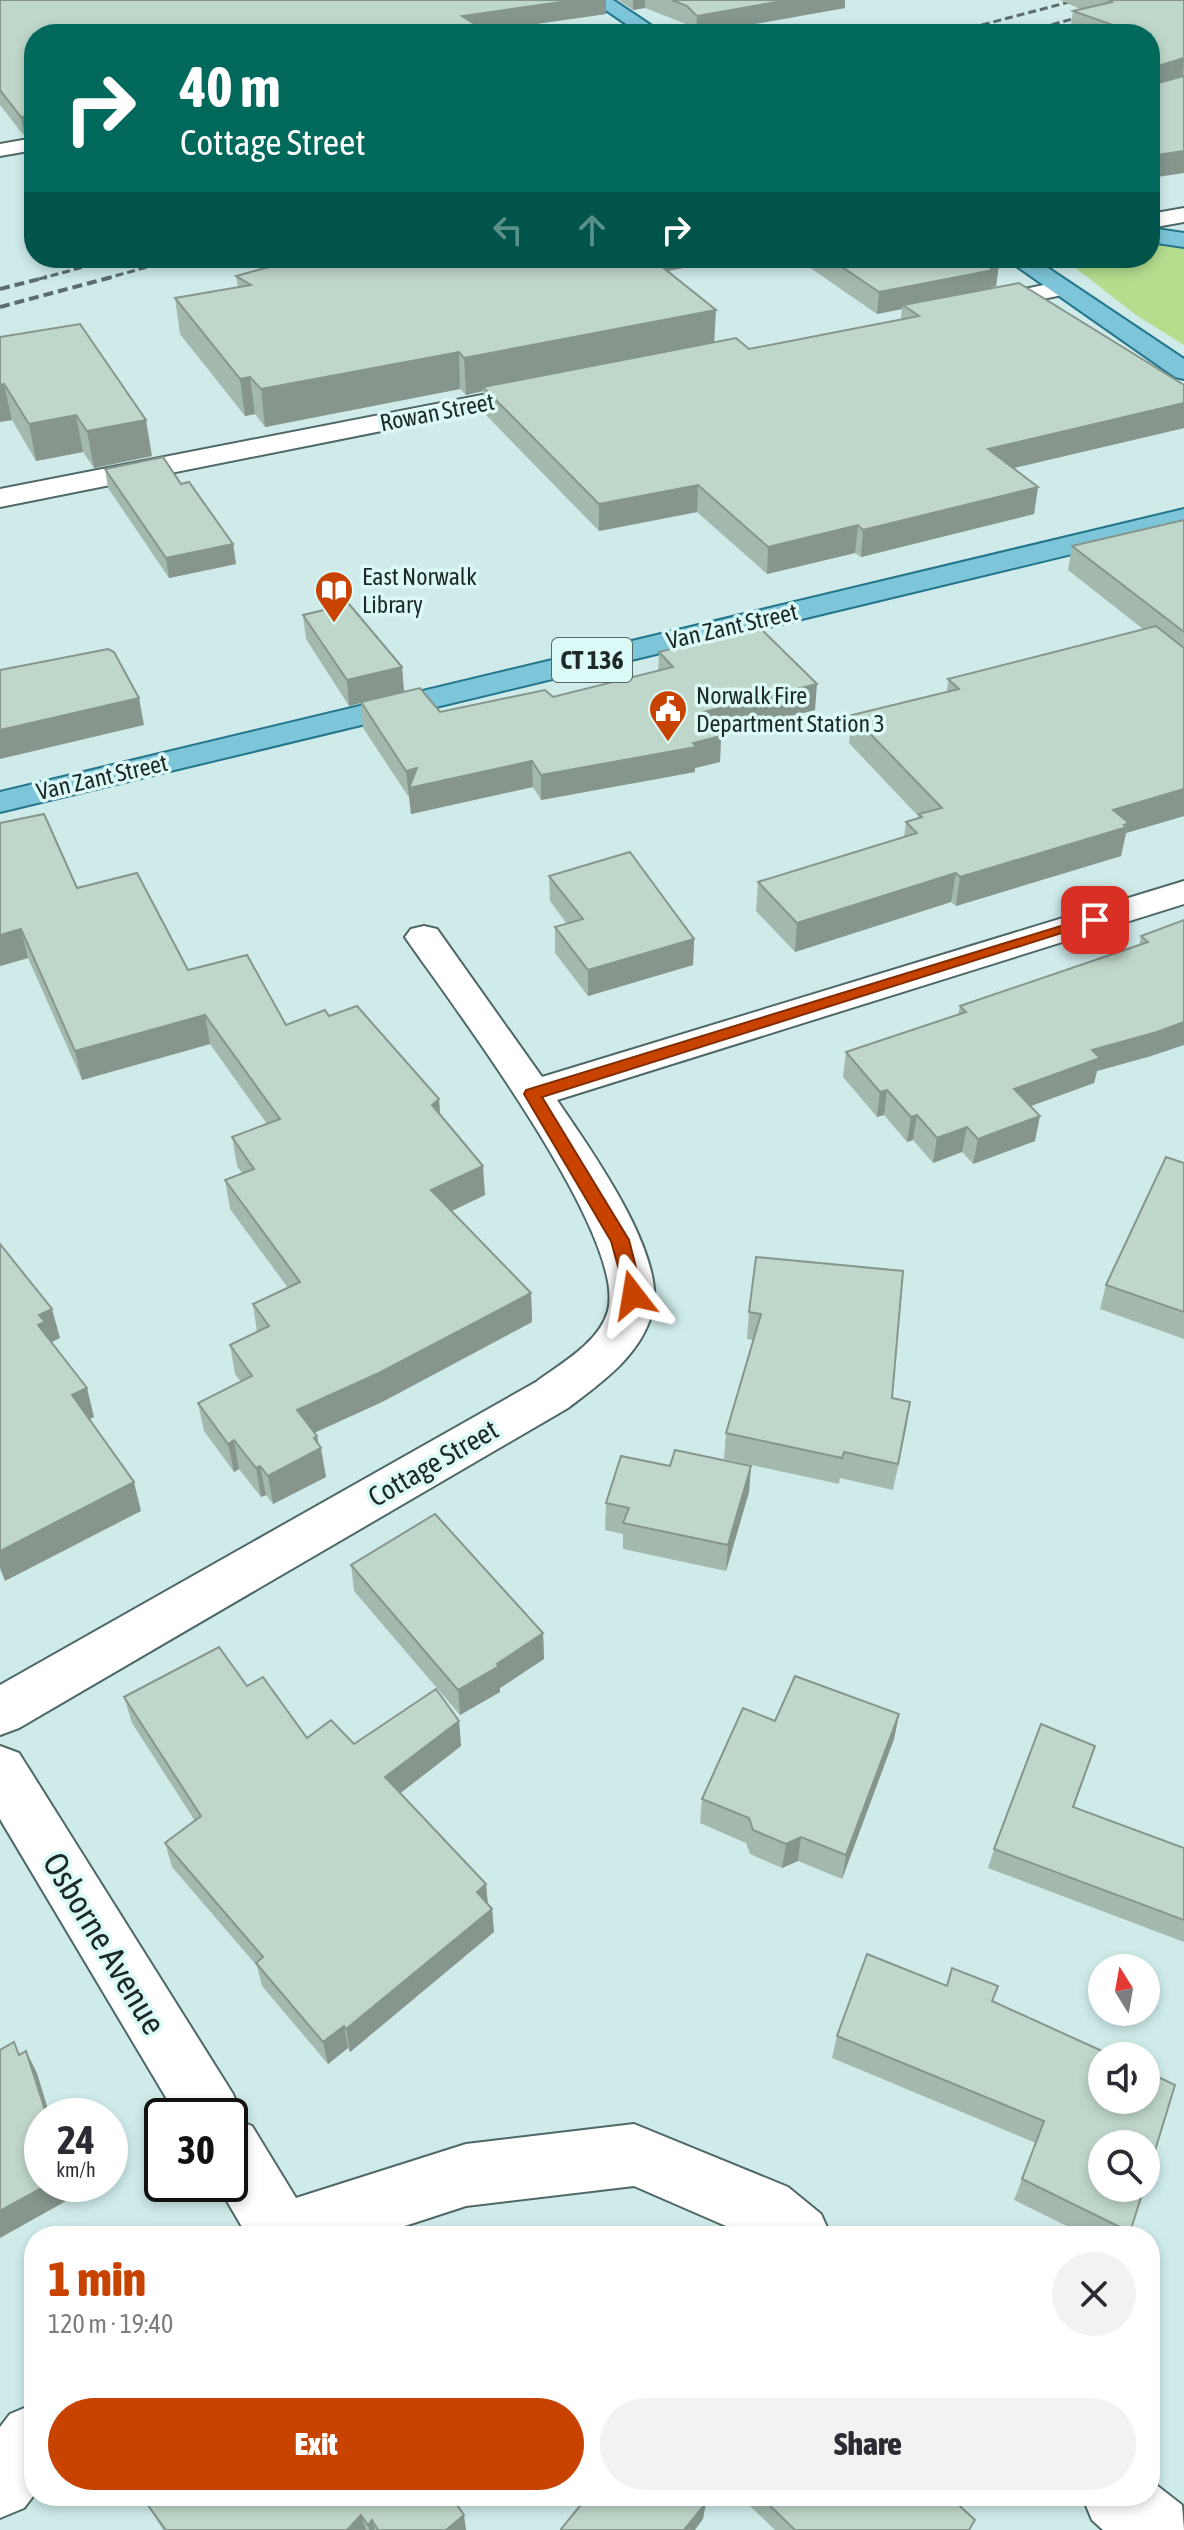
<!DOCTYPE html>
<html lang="en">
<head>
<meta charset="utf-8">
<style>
  :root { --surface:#fff; --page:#f2f2f3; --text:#2b2b33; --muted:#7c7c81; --accent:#c94300 }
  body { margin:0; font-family:"Asap Condensed",sans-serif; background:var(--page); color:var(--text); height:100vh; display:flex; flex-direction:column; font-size:30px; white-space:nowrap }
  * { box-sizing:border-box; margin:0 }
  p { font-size:26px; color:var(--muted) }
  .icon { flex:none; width:44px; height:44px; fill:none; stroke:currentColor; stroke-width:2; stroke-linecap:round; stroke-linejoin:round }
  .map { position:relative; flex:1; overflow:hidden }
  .sheet { position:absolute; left:24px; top:2226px; width:1136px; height:280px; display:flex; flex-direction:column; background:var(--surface); border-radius:32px; box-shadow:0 4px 12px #0003 }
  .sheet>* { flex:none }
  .guide { position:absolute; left:24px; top:24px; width:1136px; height:244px; border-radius:32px; box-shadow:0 4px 12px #0003; background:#00695c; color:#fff; overflow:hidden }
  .needle { width:52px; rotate:349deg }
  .fabs { position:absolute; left:1088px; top:1954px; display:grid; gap:16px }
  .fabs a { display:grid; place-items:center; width:72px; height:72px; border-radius:50%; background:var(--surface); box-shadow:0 4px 12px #0003; font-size:40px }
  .speed { position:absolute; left:24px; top:2098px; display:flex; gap:16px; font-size:40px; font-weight:700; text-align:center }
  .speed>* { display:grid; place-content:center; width:104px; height:104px; border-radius:50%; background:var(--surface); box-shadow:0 4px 12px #0003; line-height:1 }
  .speed small { font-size:20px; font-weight:400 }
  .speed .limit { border:4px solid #111; border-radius:12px; background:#fff; color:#111 }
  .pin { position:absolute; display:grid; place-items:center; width:68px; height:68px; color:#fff; margin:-34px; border-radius:16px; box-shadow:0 4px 12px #0006 }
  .me { position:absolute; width:88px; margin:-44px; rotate:346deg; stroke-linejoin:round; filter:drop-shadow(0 0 6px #0008) }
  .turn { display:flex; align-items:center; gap:28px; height:168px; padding:0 24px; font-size:36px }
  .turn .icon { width:104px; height:104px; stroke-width:2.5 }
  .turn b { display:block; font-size:56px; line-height:68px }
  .lanes { display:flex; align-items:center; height:76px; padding:0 24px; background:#0003; justify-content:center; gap:40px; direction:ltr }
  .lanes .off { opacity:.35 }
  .round { display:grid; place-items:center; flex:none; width:84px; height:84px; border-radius:42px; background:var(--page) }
  .summary { display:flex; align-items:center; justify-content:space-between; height:136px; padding:0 24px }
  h1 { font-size:48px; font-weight:800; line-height:60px; color:var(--accent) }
  .cta { display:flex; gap:16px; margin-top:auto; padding:16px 24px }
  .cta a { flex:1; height:92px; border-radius:48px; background:var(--accent); color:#fff; font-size:32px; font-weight:800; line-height:92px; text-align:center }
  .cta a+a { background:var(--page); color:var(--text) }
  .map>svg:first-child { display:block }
  .green { fill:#b4de8e }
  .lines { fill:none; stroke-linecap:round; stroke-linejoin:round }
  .minor-casing { stroke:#4e6867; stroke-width:4 }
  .primary-casing { stroke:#24758b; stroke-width:4 }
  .minor { fill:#fff; fill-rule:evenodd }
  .primary { fill:#7dc5d9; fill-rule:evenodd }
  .rail-far1 { stroke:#5a6c6b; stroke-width:3; stroke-dasharray:8 4; stroke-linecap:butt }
  .rail { stroke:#5a6c6b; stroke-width:4; stroke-dasharray:10 5; stroke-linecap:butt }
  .wall { fill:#a4b9ae }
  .shaded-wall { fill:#86968d }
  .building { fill:#bfd7ca; stroke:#86968d; stroke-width:2 }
  .route { fill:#c94300; stroke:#832c00; stroke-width:2 }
  .labels { text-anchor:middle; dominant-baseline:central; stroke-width:7; stroke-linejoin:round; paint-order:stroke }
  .far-street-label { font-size:24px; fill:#1d2928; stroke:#dbf9f7 }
  .far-poi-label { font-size:24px; fill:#1d2928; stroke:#dbf9f7; text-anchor:start }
  .shield { fill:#dbf9f7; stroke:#566766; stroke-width:2 }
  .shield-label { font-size:26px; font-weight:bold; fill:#1d2928 }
  .street-label { font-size:28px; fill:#1d2928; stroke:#dbf9f7 }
  .near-street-label { font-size:34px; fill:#1d2928; stroke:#dbf9f7 }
</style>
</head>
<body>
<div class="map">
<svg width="1184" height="2530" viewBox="0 0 1184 2530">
  <rect width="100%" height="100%" fill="#ceebea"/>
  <path class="green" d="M1150 242 1184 248V345L1136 315 1069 263 1070 258H1150Z"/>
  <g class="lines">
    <defs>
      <g id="minor">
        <path d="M643 21 652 27 650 31 608 34 611 30Z"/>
        <path d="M34 138V150L0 156V144Z"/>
        <path d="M1184 208V222L1150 228V214Z"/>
        <path d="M1063 281 1075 288 1072 293 980 312 968 305 971 300Z"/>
        <path d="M543 383 552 385 556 391 552 397 0 507V489Z"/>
        <path d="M1184 881V904L557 1100C588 1146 669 1257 652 1313 640 1356 602 1382 568 1408L19 1728 0 1735V1685L536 1382C560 1364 599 1343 608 1311 628 1236 452 1005 405 937L411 929 424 926 437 929 542 1077Z"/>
        <path d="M0 1746 19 1753 233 2094 242 2116 240 2121 252 2126 296 2198 466 2144 634 2124 788 2187 821 2214 831 2236H749L634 2186 466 2206 374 2236H243L245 2232 217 2184H230V2116H177L0 1819Z"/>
        <path d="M34 2404V2495L24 2508 0 2518V2427L10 2414Z"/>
        <path d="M1150 2480 1182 2505 1184 2530H1103L1092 2520 1082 2496H1150Z"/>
      </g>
      <g id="primary">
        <path d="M591 0H613L664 34H641Z"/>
        <path d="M1150 228 1184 233V247L1150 242Z"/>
        <path d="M1005 258H1033L1184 359V379L1175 377Z"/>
        <path d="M1184 509V527L0 812V792Z"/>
      </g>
    </defs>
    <use href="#minor" class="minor-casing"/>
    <use href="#primary" class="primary-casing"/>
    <use href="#minor" class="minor"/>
    <use href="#primary" class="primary"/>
    <g class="rail-far1">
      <path d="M947 34 1077 0"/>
      <path d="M1017 34 1091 14"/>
      <path d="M39 279 117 258"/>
      <path d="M104 279 180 258"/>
    </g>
    <g class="rail">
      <path d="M0 289 47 277"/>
      <path d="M0 307 112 277"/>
    </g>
  </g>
  <g class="wall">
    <path d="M0 0 606 14 486 31 34 34V137V136L25 137 0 105Z"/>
    <path d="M618 0H845V8L700 34H696L686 24 645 8 633 10Z"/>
    <path d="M1060 0H1184V173L1150 34H1076L1070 32 1073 11 1080 9Z"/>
    <path d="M735 258 667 271 714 342 749 349 901 320 902 309 877 314 796 258H988L999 264 996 286 991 287V288L1184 385V428L1014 468 1038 487 1034 514 861 557 855 553 767 574 697 512 599 531 484 413 483 391 466 395 460 389 265 427 255 414 245 416 180 334 175 298 238 287 236 276Z"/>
    <path d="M0 337 152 456 94 468 83 452 36 461 12 420 0 422Z"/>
    <path d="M105 469 181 484 233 544 236 564 169 578 108 488Z"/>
    <path d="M1184 520V816L1126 833 1121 856 956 906 951 902 795 952 756 911 758 882 904 837 906 822 918 819V816L849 743 852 715 947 692 948 679 1143 629 1068 570 1072 546Z"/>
    <path d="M303 615 402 667 404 692 440 712 553 697 658 671 659 652 815 710 719 734 721 736 720 762 695 768V772L541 800 533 787 411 814 410 796H408L363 728 361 703 349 706 306 639Z"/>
    <path d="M0 823 77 888 188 970 286 1025 329 1016 439 1099 440 1115 485 1195 451 1211 531 1293 532 1322 382 1402 314 1432 317 1436 326 1477 273 1504 266 1495 261 1497 239 1469 234 1472 204 1431 198 1403 241 1382 235 1374 230 1345 257 1332 253 1304 288 1288 230 1209 225 1180 242 1173 237 1166 232 1137 267 1124 210 1044 82 1080 28 958 0 966Z"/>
    <path d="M549 876 694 939 693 965 588 996 555 953V927L567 924 550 901Z"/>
    <path d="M1184 920 1151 1056 1097 1071 1094 1083 1030 1106 1035 1141 973 1164 962 1152 933 1163 913 1140 907 1142 884 1115 877 1117 843 1077 846 1052 958 1015 960 1006 1139 946 1141 936Z"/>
    <path d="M1184 1163V1339L1100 1309 1106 1285Z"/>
    <path d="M756 1257 892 1398 910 1402 893 1490 840 1478 839 1484 724 1459 726 1433 753 1340 747 1339 749 1312Z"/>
    <path d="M670 1466H751L749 1492 726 1571 623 1549V1534L605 1530 606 1503Z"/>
    <path d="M351 1565 543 1633 544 1659 500 1688V1692L460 1715 354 1591Z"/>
    <path d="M247 1686 307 1738 354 1744 459 1721 461 1746 400 1793 486 1884 488 1904 492 1909 494 1932 350 2052 348 2048 328 2064 262 1986 257 1966 172 1867 165 1843 195 1821 132 1723 124 1697Z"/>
    <path d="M899 1714 894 1739 842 1879 798 1861 782 1868 750 1854 746 1843 700 1823 702 1799 775 1721Z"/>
    <path d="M1095 1746 1074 1807 1184 1848V1942L988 1868 994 1849Z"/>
    <path d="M947 1986 992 2001 1130 2232 1128 2236H1087L1014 2200 1036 2143 832 2058 837 2036Z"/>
    <path d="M580 2496H699L703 2519 583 2502Z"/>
    <path d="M751 2496H949L970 2530H775L749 2505Z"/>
    <path d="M144 2500 456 2503 466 2530H163Z"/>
  </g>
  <g class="shaded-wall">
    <path d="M575 0H606V14L467 34 462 16Z"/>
    <path d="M633 0H645V8L633 10Z"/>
    <path d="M788 0H845V8L696 34 697 16Z"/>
    <path d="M1184 58 1183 79 1150 88 1151 68Z"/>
    <path d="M32 116 34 136 25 137 21 117Z"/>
    <path d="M1184 151V173L1150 178V156Z"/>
    <path d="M632 258H735L632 278Z"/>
    <path d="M999 264 996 286 991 287V292L903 305 902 309 877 314 879 292Z"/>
    <path d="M716 310 714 346 483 387V391L466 395 464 358Z"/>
    <path d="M459 352 460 389 265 427 261 389Z"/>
    <path d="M250 377 255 414 245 416 240 379Z"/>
    <path d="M4 384 12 420 0 422V385Z"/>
    <path d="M1184 403V428L984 475 988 449Z"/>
    <path d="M76 415 83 452 36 461 29 424Z"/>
    <path d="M146 420 152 456 94 468 87 431Z"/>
    <path d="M698 485 697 512 599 531V504Z"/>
    <path d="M1038 487 1034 514 861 557 863 530Z"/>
    <path d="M858 525 855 553 767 574 768 547Z"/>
    <path d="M233 544 236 564 169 578 166 558Z"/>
    <path d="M402 667 404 692 349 706 347 680Z"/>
    <path d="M817 684 815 710 698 739 699 713Z"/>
    <path d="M139 698 144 725 0 759V730Z"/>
    <path d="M721 736 720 762 695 768V772L541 800V775L693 743Z"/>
    <path d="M532 761 533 787 411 814 406 771 417 768Z"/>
    <path d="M1184 789V816L1126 833 1121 856 956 906 960 877 1113 810Z"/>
    <path d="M956 873 951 902 795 952 797 923Z"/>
    <path d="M21 929 28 958 0 966V935Z"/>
    <path d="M694 939 693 965 588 996V970Z"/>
    <path d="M205 1015 210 1044 82 1080 75 1051Z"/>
    <path d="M1184 1022V1045L1151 1056 1097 1071 1094 1083 1009 1114 1014 1089 1092 1050Z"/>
    <path d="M887 1090 884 1115 877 1117 880 1092Z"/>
    <path d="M439 1099 441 1128 432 1105Z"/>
    <path d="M917 1115 913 1140 907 1142 911 1117Z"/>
    <path d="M1040 1116 1035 1141 973 1164 978 1139Z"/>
    <path d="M967 1127 962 1152 933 1163 937 1138Z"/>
    <path d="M483 1166 485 1195 433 1220 431 1190Z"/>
    <path d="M531 1293 532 1322 382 1402 301 1439 297 1410Z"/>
    <path d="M52 1309 60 1338 50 1343 38 1325 39 1315Z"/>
    <path d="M87 1388 94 1417 80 1424 72 1395Z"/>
    <path d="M910 1402 906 1428 893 1490 898 1464Z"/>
    <path d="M317 1436 319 1449 321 1448 326 1477 273 1504 268 1476Z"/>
    <path d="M234 1440 239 1469 234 1472 228 1444Z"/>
    <path d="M260 1466 266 1495 261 1497 256 1468Z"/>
    <path d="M751 1466 749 1492 726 1571 728 1545Z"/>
    <path d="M134 1482 141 1511 5 1581 0 1568V1551Z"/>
    <path d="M543 1633 544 1659 500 1688V1692L460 1715 458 1690Z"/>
    <path d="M899 1714 894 1739 842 1879 846 1855Z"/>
    <path d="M459 1721 461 1746 389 1802 385 1777Z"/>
    <path d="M801 1837 798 1861 782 1868 786 1844Z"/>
    <path d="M486 1884 488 1908 477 1892Z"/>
    <path d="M492 1909 494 1932 350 2052 346 2029Z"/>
    <path d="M344 2026 348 2048 328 2064 323 2042Z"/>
    <path d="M26 2051 37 2073 50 2116H47Z"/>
    <path d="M49 2184H72L75 2196 0 2238V2211Z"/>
    <path d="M448 2496H467L450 2507Z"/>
    <path d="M706 2503 703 2519 695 2530H684Z"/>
    <path d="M361 2515 366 2530H347Z"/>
    <path d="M464 2515 466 2530H446Z"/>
    <path d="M372 2520 375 2530H369L368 2525Z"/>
  </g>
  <g class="building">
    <path d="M0 0H575L462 16 491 34H34V133L32 116 21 117 0 90Z"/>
    <path d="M672 0H788L697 16 687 6Z"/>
    <path d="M1109 0H1184V58L1151 68V81L1155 84 1184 76V151L1150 156V34H1103L1124 29 1073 11 1112 2Z"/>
    <path d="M302 258H651L716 310 464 358 459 352 261 389 250 377 240 379 175 298 251 285 236 276Z"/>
    <path d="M829 258H988L999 264 987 266 994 270 879 292Z"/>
    <path d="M1019 283 1184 385V403L988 449 1038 487 863 530 858 525 768 547 698 485 599 504 483 387 736 338 749 349 919 316 903 305Z"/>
    <path d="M80 324 146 420 87 431 76 415 29 424 4 384 0 385V337Z"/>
    <path d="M163 457 181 484 189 482 233 544 166 558 105 469Z"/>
    <path d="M1184 520V632L1072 546Z"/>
    <path d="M349 604 402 667 347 680 303 615Z"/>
    <path d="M1156 626 1184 648V789L1113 810 1129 823 1124 825 1127 827 960 877 956 873 797 923 758 882 917 833 906 822 922 817 919 814 942 808 852 715 959 689 948 679Z"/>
    <path d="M759 627 817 684 699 713 721 736 693 743 696 747 541 775 532 761 409 788 417 768 406 771 361 702 420 688 440 712 545 690 553 697 673 667 659 652Z"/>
    <path d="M108 649 114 652 139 698 0 730V670Z"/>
    <path d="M44 814 77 888 137 873 188 970 247 955 286 1025 325 1010 329 1016 357 1006 439 1099 432 1105 483 1166 431 1190 531 1293 379 1373 297 1410 317 1436 314 1438 321 1448 268 1476 260 1466 256 1468 234 1440 228 1444 198 1403 252 1376 230 1345 269 1326 253 1304 300 1282 225 1180 254 1169 232 1137 280 1119 205 1015 75 1051 21 929 0 935V823Z"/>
    <path d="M630 852 694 939 588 970 555 927 583 919 549 876Z"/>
    <path d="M1184 920V1022L1157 1032 1092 1050 1100 1058 1014 1089 1040 1116 978 1139 967 1127 937 1138 917 1115 911 1117 887 1090 880 1092 846 1052 966 1012 960 1006 1148 942 1141 936Z"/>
    <path d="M1166 1157 1184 1163V1312L1106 1285Z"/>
    <path d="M0 1244 52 1309 39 1315 45 1322 38 1325 87 1388 72 1395 134 1482 0 1551Z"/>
    <path d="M756 1257 903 1271 892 1398 910 1402 898 1464 844 1452 842 1458 726 1433 761 1314 749 1312Z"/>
    <path d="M675 1450 751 1466 728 1545 623 1523 629 1508 606 1503 621 1456 670 1466Z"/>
    <path d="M435 1514 543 1633 497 1664 499 1666 458 1690 351 1565Z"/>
    <path d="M219 1647 247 1686 263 1677 307 1738 331 1720 354 1744 436 1689 459 1721 385 1777 486 1884 477 1892 492 1909 346 2029 344 2026 323 2042 256 1963 263 1957 165 1843 201 1816 124 1697Z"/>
    <path d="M795 1676 899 1714 846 1855 801 1837 786 1844 753 1830 749 1818 702 1799 743 1708 775 1721Z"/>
    <path d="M1041 1724 1095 1746 1073 1807 1184 1848V1920L994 1849Z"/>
    <path d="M867 1954 947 1986 952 1968 998 1986 992 2001 1113 2056H1102V2100H1146V2071L1175 2085 1146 2180V2144H1102V2188H1144L1130 2232 1022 2179 1044 2121 837 2036Z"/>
    <path d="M14 2042 19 2055 26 2051 47 2116H42V2184H49L0 2211V2050Z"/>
    <path d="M146 2496H451L464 2515 446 2530H378L372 2520 368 2525 361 2515 347 2530H166L144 2500Z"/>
    <path d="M588 2496H699L706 2503 684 2530H561V2529Z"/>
    <path d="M760 2496H949L975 2520 969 2530H795Z"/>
  </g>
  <path class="route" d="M1090 917 1103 920 542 1097 629 1240 643 1295 633 1301 627 1299 611 1241 524 1094 526 1090Z"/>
  <defs>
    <symbol id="library-pin" viewBox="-11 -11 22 30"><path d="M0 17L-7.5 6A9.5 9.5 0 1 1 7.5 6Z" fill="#c94300" stroke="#dbf9f7"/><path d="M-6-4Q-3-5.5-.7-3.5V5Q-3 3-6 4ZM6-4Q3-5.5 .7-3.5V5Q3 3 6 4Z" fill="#fff"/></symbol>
    <symbol id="civic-pin" viewBox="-11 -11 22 30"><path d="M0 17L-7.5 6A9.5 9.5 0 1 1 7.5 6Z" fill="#c94300" stroke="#dbf9f7"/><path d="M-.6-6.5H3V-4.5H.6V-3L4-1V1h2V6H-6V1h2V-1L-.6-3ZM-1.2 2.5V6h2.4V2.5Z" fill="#fff"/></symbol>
  </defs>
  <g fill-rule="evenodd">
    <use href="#library-pin" x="312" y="568" width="44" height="60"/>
    <use href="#civic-pin" x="646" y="687" width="44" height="60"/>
  </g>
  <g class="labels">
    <g class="far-street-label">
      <text transform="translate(437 412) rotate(-11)">Rowan Street</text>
      <text transform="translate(732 626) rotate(-13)">Van Zant Street</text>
      <text transform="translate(102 777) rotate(-13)">Van Zant Street</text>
    </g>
    <g class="far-poi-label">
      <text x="362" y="576">East Norwalk<tspan x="362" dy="28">Library</tspan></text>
      <text x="696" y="695">Norwalk Fire<tspan x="696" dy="28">Department Station 3</tspan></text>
    </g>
    <rect class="shield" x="552" y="638" width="80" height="44" rx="6"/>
    <g class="shield-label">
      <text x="592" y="660">CT 136</text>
    </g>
    <g class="street-label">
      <text transform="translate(433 1463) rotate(-30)">Cottage Street</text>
    </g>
    <g class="near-street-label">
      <text transform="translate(105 1943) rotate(59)">Osborne Avenue</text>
    </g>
  </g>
</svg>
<div class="fabs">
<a><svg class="needle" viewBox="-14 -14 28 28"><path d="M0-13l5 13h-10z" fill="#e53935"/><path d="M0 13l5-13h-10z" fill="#7c7c81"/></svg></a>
<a><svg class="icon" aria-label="sound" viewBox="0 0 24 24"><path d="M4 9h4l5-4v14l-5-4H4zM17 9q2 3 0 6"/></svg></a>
<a><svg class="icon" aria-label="search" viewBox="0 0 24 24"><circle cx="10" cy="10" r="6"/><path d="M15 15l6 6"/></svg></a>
</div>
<div class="speed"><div>24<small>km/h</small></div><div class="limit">30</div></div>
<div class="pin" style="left:1095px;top:920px;background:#d93025"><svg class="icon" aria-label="arrive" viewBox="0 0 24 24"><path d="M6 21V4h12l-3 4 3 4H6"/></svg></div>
<svg class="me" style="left:633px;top:1295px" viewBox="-20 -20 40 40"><path d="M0-17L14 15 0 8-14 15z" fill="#c94300" stroke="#fff" stroke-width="4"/></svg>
<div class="guide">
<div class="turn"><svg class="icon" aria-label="right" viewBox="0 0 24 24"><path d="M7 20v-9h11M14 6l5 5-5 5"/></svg><div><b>40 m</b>Cottage Street</div></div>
<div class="lanes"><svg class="icon off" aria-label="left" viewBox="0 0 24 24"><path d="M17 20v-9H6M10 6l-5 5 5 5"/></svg><svg class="icon off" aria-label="ahead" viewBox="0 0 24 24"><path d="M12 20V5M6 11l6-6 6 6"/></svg><svg class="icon" aria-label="right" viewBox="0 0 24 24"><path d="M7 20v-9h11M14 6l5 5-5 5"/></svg></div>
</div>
<section class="sheet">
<div class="summary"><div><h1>1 min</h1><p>120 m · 19:40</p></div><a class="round"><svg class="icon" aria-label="close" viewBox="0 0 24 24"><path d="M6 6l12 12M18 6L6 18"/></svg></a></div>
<div class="cta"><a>Exit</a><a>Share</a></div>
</section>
</div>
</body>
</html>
